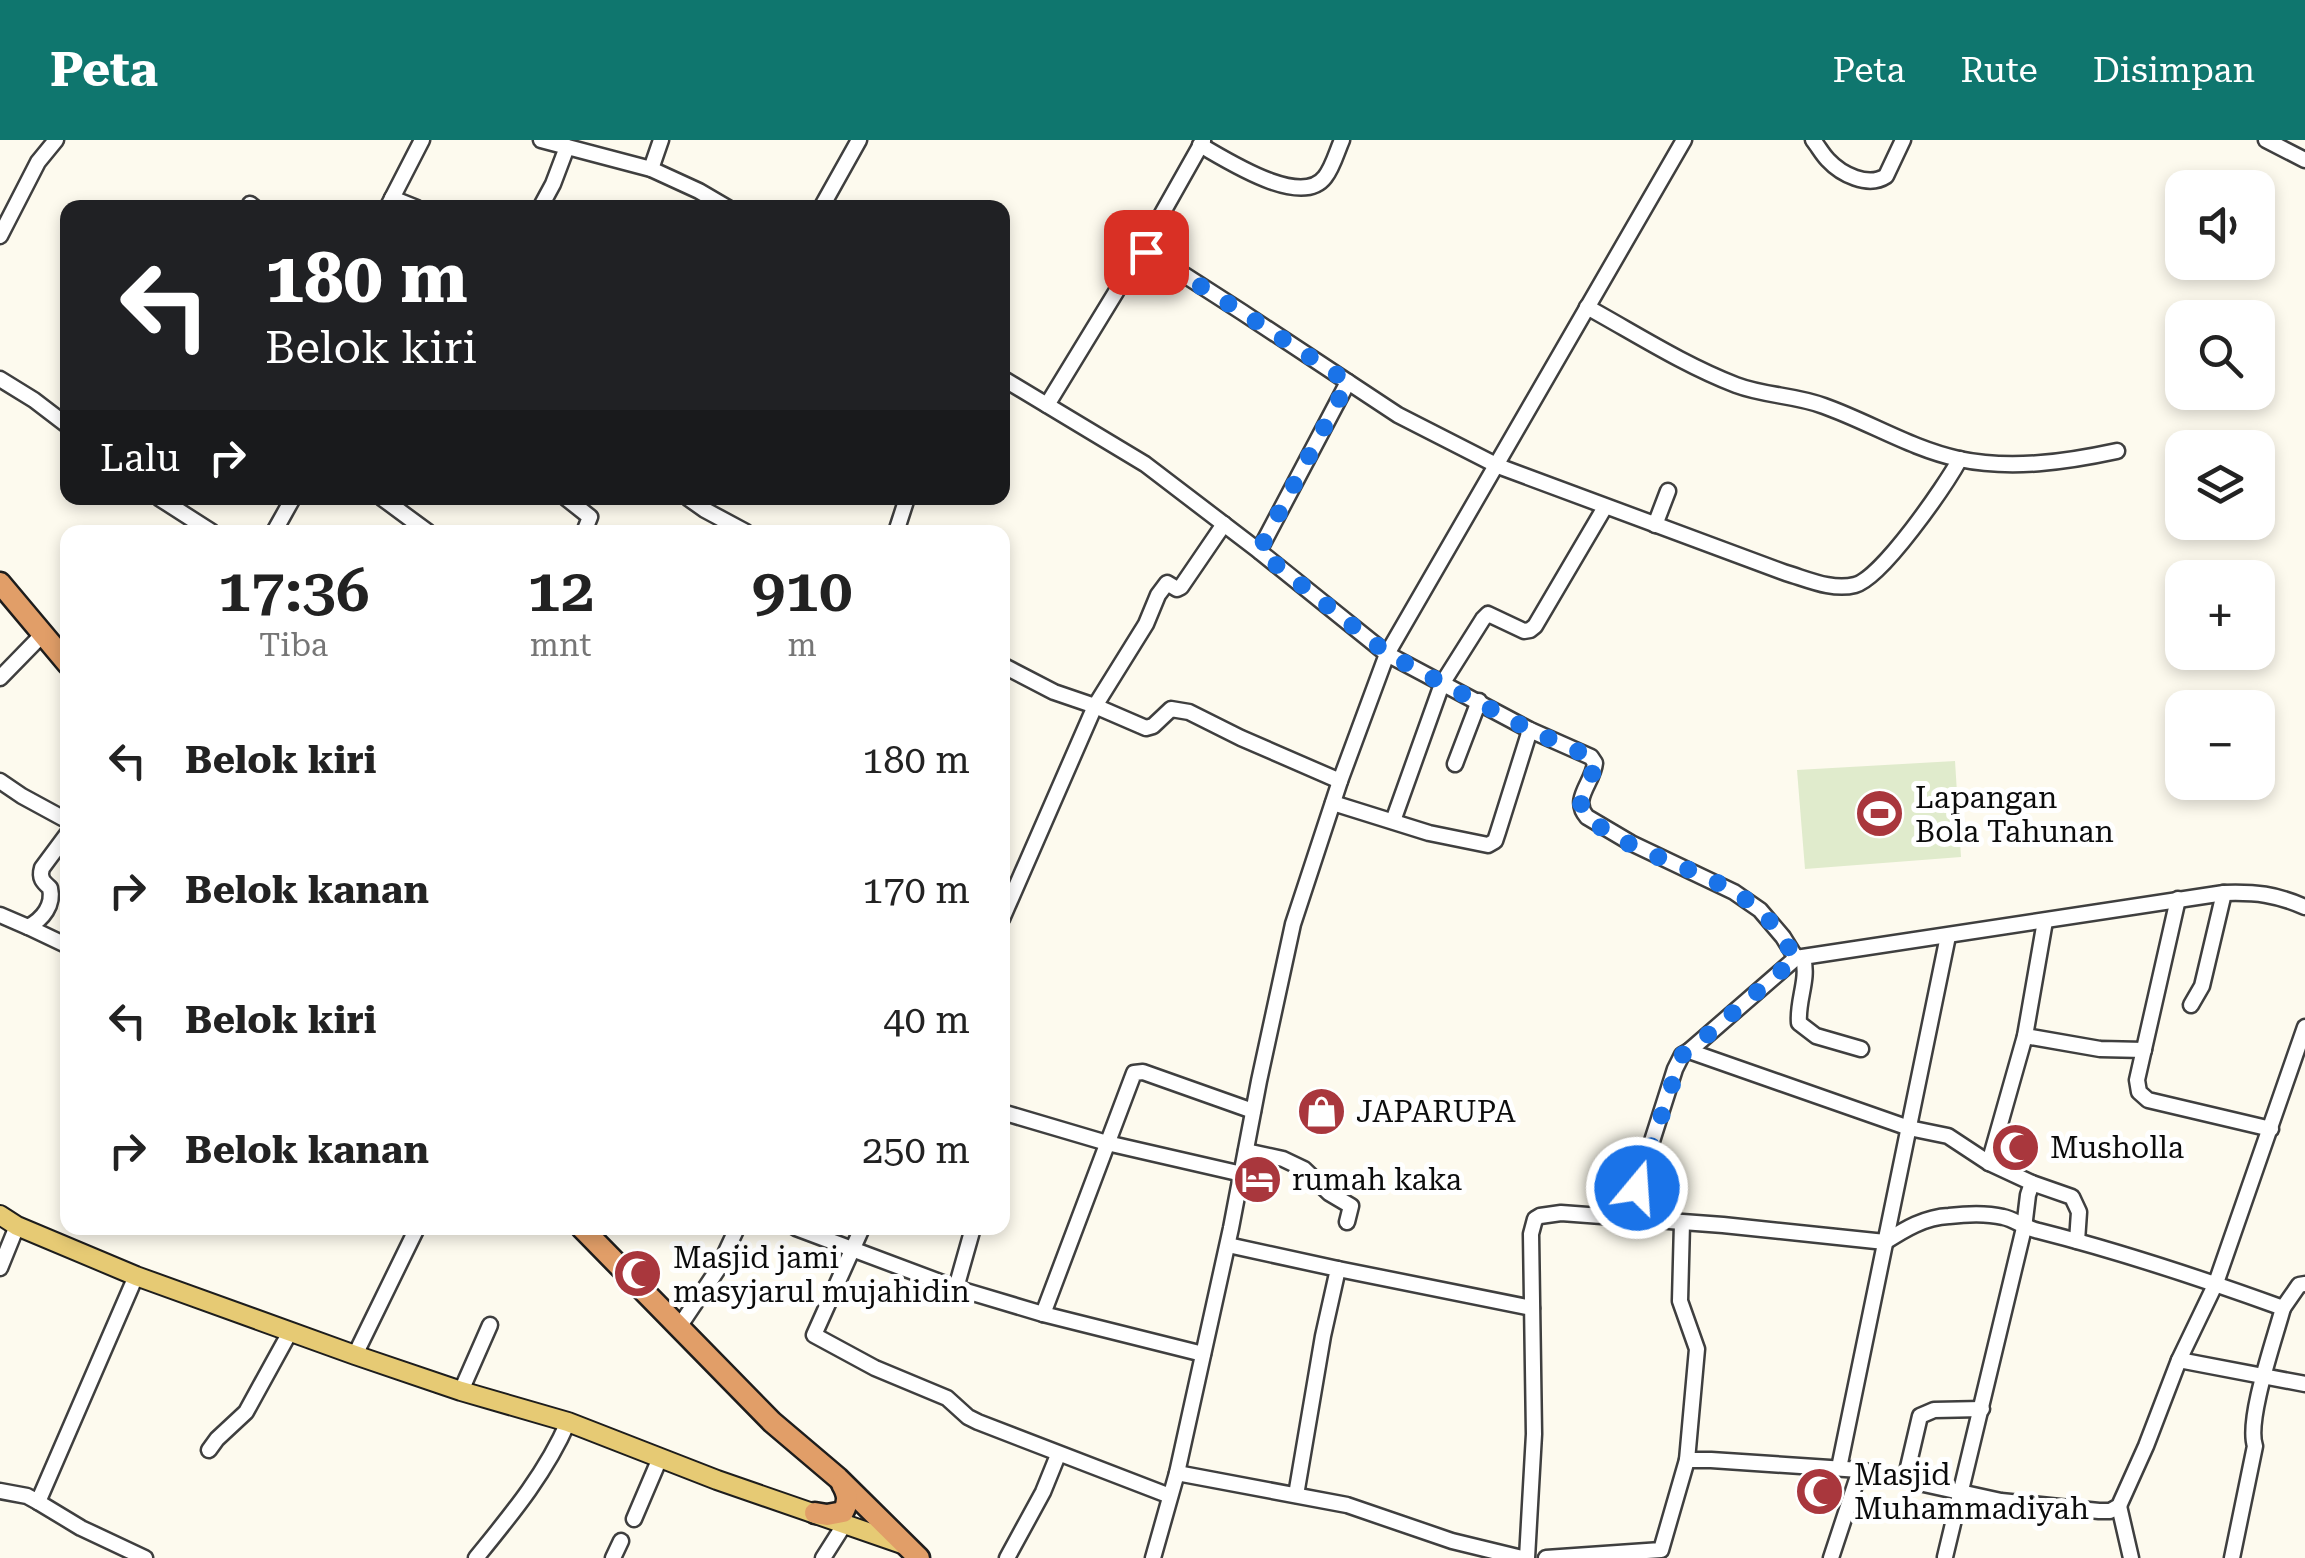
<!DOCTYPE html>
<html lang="id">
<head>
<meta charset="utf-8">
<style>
  :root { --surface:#fff; --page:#f6f6f6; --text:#222; --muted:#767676; --accent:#0f766e }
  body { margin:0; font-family:"Roboto Serif",serif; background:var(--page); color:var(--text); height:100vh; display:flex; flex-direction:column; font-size:38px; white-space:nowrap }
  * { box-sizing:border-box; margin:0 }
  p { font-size:32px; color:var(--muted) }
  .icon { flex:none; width:55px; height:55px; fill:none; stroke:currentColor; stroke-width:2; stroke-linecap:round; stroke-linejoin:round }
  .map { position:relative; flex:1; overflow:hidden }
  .side { position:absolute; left:60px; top:385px; width:950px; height:710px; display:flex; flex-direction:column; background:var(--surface); border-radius:20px; box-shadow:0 5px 15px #0003 }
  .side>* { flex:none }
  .banner { position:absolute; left:60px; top:60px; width:950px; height:305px; border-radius:20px; box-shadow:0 5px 15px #0003; background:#202124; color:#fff; overflow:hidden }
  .fabs { position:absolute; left:2165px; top:30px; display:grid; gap:20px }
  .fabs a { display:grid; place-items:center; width:110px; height:110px; border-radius:20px; background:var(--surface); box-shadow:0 5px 15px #0003; font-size:50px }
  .pin { position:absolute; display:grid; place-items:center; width:85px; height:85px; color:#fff; margin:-42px; border-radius:20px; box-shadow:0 5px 15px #0006 }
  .me { position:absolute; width:110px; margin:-55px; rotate:18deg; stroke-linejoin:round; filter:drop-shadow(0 0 8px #0008) }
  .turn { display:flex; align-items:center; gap:35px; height:210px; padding:0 40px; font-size:45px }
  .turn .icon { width:130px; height:130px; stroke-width:2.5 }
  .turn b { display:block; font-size:70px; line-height:85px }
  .then { display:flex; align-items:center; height:95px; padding:0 40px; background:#0003; gap:20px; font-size:38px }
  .eta { display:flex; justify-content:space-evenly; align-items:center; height:170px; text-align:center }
  .eta b { font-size:60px; font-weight:600; line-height:70px }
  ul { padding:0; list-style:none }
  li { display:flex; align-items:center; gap:30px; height:130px; padding:0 40px }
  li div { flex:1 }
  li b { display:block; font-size:38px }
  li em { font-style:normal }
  header { display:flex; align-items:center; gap:60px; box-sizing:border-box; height:140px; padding:0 50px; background:var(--accent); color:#fff }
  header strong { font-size:48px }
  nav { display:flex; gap:55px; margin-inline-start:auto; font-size:35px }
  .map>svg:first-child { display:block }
  .pitch { fill:#e0ebcc }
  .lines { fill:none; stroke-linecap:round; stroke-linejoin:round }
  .minor-casing { stroke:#3f3f3f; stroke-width:19 }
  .major-casing { stroke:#1d1d1d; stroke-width:22 }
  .highway-casing { stroke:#1d1d1d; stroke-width:25 }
  .minor { stroke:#fff; stroke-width:14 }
  .major { stroke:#e6ca74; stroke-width:18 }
  .highway { stroke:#e19e68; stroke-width:20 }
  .route { stroke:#1a73e8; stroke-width:18; stroke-dasharray:0 32.4 }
  .labels { text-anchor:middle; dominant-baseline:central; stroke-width:10; stroke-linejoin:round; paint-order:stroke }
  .poi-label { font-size:30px; fill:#0c0c0c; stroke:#fff; text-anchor:start }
</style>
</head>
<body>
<header>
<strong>Peta</strong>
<nav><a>Peta</a><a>Rute</a><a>Disimpan</a></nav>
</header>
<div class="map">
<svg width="2305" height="1418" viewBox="0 0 2305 1418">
  <rect width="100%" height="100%" fill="#fdfaee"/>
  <path class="pitch" d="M1955 621 1961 717 1805 729 1797 630Z"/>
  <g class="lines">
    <defs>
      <g id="minor">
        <path d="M541 0 651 29 699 51 728 68"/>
        <path d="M1684 0 1387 514 1530 590 1591 617 1595 623C1593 643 1571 659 1587 677L1631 703 1734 752 1760 770 1783 797 1796 818 2224 753C2256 752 2275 754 2305 767"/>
        <path d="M1813 0C1818 6 1822 14 1828 20 1841 34 1868 48 1886 36L1903 0"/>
        <path d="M2266 0 2305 20"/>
        <path d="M1200 5C1225 19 1301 69 1325 37 1333 27 1337 11 1342 0"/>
        <path d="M651 29 661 0"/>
        <path d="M392 58 417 68"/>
        <path d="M250 64 255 68"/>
        <path d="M387 68 422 0"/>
        <path d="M540 68 553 44 567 7"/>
        <path d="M821 68 859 0"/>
        <path d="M0 96 38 22 56 0"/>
        <path d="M1141 111 1203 1"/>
        <path d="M1587 167C1636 194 1684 225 1736 245 1765 256 1795 255 1824 266 1869 282 1912 309 1959 319 2011 330 2066 322 2117 311"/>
        <path d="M1002 238 1145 324 1259 411 1387 514 1340 641 1293 784 1259 941 1231 1088 1177 1333 1153 1418"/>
        <path d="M0 239 34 260 68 286"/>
        <path d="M1047 265 1141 111 1158 118 1242 172 1398 275 1498 326 1786 433C1807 439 1832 451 1855 445 1882 438 1945 346 1960 319"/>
        <path d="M159 358 212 392"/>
        <path d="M382 358 428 392"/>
        <path d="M566 358 590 377 584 392"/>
        <path d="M688 358 705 370 746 392"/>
        <path d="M1655 385 1668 351"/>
        <path d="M274 392 293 358"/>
        <path d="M896 392 907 358"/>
        <path d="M1259 411 1348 242"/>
        <path d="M1002 525 1054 552 1095 566 1146 588 1153 586 1171 569 1189 572 1241 598 1340 641"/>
        <path d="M0 538 42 495"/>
        <path d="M1455 624 1479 561"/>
        <path d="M0 641 22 656 68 681"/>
        <path d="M1333 663 1429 693 1488 705 1495 701 1498 692 1530 590"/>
        <path d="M1393 681 1442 544 1483 479 1488 474 1524 491 1530 490 1535 486 1605 367"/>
        <path d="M68 693 42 728C39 738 43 742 50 748 54 765 43 779 28 787L68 806"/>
        <path d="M2178 759 2137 940 2139 952 2148 960 2271 989"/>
        <path d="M0 775 28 787"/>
        <path d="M1002 779 1095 566 1146 484 1158 455 1167 443 1177 449 1181 447 1224 384"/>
        <path d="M1803 818C1809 840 1797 860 1799 883L1816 896 1861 909"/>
        <path d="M2191 865 2202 846 2224 753"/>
        <path d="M2025 896 2100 909 2144 910"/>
        <path d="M1689 911 1796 818"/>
        <path d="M1002 972 1107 1003 1242 1034"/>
        <path d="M1246 1011 1283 1019 1304 1029 1329 1053 1351 1066 1347 1082"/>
        <path d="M1989 1023 2025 896 2045 781"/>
        <path d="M2032 1043 2072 1057 2079 1072 2077 1101"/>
        <path d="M1633 1079 1637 1048 1675 929 1682 915 1689 911 1909 988 1948 996 1989 1023 2032 1043 2028 1055 2024 1088 1945 1417"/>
        <path d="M1682 1083 1680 1161 1697 1209 1687 1320"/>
        <path d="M796 1088 956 1148 1043 1174 1203 1214"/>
        <path d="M862 1088 814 1195 875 1228 947 1258 968 1277 978 1282 1170 1356"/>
        <path d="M1228 1105 1338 1129 1323 1196 1296 1355"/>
        <path d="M0 1128 17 1086"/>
        <path d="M1338 1129 1532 1168"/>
        <path d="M956 1148 973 1088"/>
        <path d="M2283 1168 2299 1145 2305 1144"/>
        <path d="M1043 1174 1134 933 1143 932 1253 971"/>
        <path d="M679 1187 718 1129 737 1088"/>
        <path d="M355 1215 417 1088"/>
        <path d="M2179 1220 2305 1244"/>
        <path d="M461 1251 490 1185"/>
        <path d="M209 1310 217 1299 246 1272 290 1192"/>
        <path d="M1839 1328 1948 796"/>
        <path d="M1177 1333 1347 1365 1452 1401 1522 1418"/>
        <path d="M1905 1340 1920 1276 1934 1270 1982 1269"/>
        <path d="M0 1351 27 1356 38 1362 136 1136"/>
        <path d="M38 1362 81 1388 145 1418"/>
        <path d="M2119 1366 2131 1418"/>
        <path d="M634 1379 660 1318"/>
        <path d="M476 1418C511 1375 546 1333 568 1282"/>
        <path d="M613 1418 621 1401"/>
        <path d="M823 1418 844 1385"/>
        <path d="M1007 1418 1043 1352 1058 1315"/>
        <path d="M1527 1418 1534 1294 1531 1094 1535 1079 1540 1076 1561 1073 1723 1085 1885 1102C1905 1089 1925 1077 1949 1076 1965 1074 1987 1073 2003 1077 2014 1079 2025 1088 2039 1091 2122 1112 2203 1139 2283 1168 2275 1198 2246 1280 2255 1306L2232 1418"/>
        <path d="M1546 1418 1661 1410 1687 1320H1711L1860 1330 2001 1361 2099 1371H2110L2119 1366 2146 1306 2179 1220 2216 1143 2305 887"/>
        <path d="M1831 1418 1860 1330"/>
      </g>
      <path id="major" d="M0 1075 17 1086 136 1136 355 1215 461 1251 568 1282 717 1340 905 1405"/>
      <g id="highway">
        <path d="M0 443 68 524"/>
        <path d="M582 1088 772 1282 838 1338 919 1418"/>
        <path d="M815 1373 827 1375 843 1372C849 1362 848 1354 842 1344"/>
      </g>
    </defs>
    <use href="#minor" class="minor-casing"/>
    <use href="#major" class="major-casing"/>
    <use href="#highway" class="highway-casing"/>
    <use href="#minor" class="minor"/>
    <use href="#major" class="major"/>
    <use href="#highway" class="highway"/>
  </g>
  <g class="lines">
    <path class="route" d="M1146 112 1242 172 1348 242 1259 411 1388 514 1530 590 1591 617 1595 623C1593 641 1577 653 1582 672 1630 718 1708 726 1758 769 1774 783 1784 801 1796 818L1689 911 1682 915 1637 1048"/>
  </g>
  <defs>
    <symbol id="stadium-disc" viewBox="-11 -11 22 22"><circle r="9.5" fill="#a9373d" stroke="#fff"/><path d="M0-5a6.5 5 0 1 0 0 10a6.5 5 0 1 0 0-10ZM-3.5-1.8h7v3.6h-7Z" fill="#fff"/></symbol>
    <symbol id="shop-disc" viewBox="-11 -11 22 22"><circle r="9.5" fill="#a9373d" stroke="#fff"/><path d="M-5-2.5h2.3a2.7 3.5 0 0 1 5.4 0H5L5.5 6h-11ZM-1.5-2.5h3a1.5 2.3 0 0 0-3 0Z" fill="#fff"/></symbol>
    <symbol id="mosque-disc" viewBox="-11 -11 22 22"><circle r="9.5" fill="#a9373d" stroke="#fff"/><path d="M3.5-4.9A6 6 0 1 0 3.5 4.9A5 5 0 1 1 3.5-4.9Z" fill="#fff"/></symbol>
    <symbol id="hotel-disc" viewBox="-11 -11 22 22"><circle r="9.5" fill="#a9373d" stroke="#fff"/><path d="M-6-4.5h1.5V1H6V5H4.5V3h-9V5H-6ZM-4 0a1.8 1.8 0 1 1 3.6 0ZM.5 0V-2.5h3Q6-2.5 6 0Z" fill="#fff"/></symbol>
  </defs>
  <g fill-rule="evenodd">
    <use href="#stadium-disc" x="1852" y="646" width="55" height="55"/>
    <use href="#shop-disc" x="1294" y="944" width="55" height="55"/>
    <use href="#mosque-disc" x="1988" y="980" width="55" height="55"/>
    <use href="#hotel-disc" x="1230" y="1012" width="55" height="55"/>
    <use href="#mosque-disc" x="610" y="1106" width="55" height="55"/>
    <use href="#mosque-disc" x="1792" y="1324" width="55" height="55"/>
  </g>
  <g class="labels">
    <g class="poi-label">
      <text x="1915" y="657">Lapangan<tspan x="1915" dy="34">Bola Tahunan</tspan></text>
      <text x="1356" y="971">JAPARUPA</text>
      <text x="2050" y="1007">Musholla</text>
      <text x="1292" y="1039">rumah kaka</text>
      <text x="673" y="1117">Masjid jami<tspan x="673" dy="34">masyjarul mujahidin</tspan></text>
      <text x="1854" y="1334">Masjid<tspan x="1854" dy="34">Muhammadiyah</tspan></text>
    </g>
  </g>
</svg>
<div class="fabs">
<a><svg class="icon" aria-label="sound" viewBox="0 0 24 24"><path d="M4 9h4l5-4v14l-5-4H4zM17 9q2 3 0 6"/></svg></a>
<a><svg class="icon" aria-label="search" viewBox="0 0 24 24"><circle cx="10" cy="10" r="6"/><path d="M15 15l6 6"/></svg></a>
<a><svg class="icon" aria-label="layers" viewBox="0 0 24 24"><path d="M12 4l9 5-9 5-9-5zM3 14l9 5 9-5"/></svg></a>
<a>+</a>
<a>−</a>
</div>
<div class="pin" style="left:1146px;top:112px;background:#d93025"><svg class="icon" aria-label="arrive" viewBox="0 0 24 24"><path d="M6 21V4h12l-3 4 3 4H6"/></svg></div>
<svg class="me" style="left:1637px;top:1048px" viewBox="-20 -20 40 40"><circle r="17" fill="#1a73e8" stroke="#fff" stroke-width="3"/><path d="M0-11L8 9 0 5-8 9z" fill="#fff"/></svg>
<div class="banner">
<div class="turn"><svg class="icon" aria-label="left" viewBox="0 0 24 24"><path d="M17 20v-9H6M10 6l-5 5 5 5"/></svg><div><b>180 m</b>Belok kiri</div></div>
<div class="then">Lalu<svg class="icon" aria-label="right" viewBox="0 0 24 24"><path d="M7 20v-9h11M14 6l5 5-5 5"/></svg></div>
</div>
<section class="side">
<div class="eta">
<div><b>17:36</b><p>Tiba</p></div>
<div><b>12</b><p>mnt</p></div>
<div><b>910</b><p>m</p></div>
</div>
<ul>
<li><svg class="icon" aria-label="left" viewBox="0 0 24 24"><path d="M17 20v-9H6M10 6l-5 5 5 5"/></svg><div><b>Belok kiri</b></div><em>180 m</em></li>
<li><svg class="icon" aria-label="right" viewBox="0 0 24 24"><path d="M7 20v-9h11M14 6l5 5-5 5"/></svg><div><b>Belok kanan</b></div><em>170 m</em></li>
<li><svg class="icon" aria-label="left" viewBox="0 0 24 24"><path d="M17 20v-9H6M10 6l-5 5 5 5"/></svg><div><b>Belok kiri</b></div><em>40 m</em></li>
<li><svg class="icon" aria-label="right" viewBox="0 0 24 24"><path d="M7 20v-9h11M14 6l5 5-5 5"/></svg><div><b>Belok kanan</b></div><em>250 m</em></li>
</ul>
</section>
</div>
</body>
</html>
